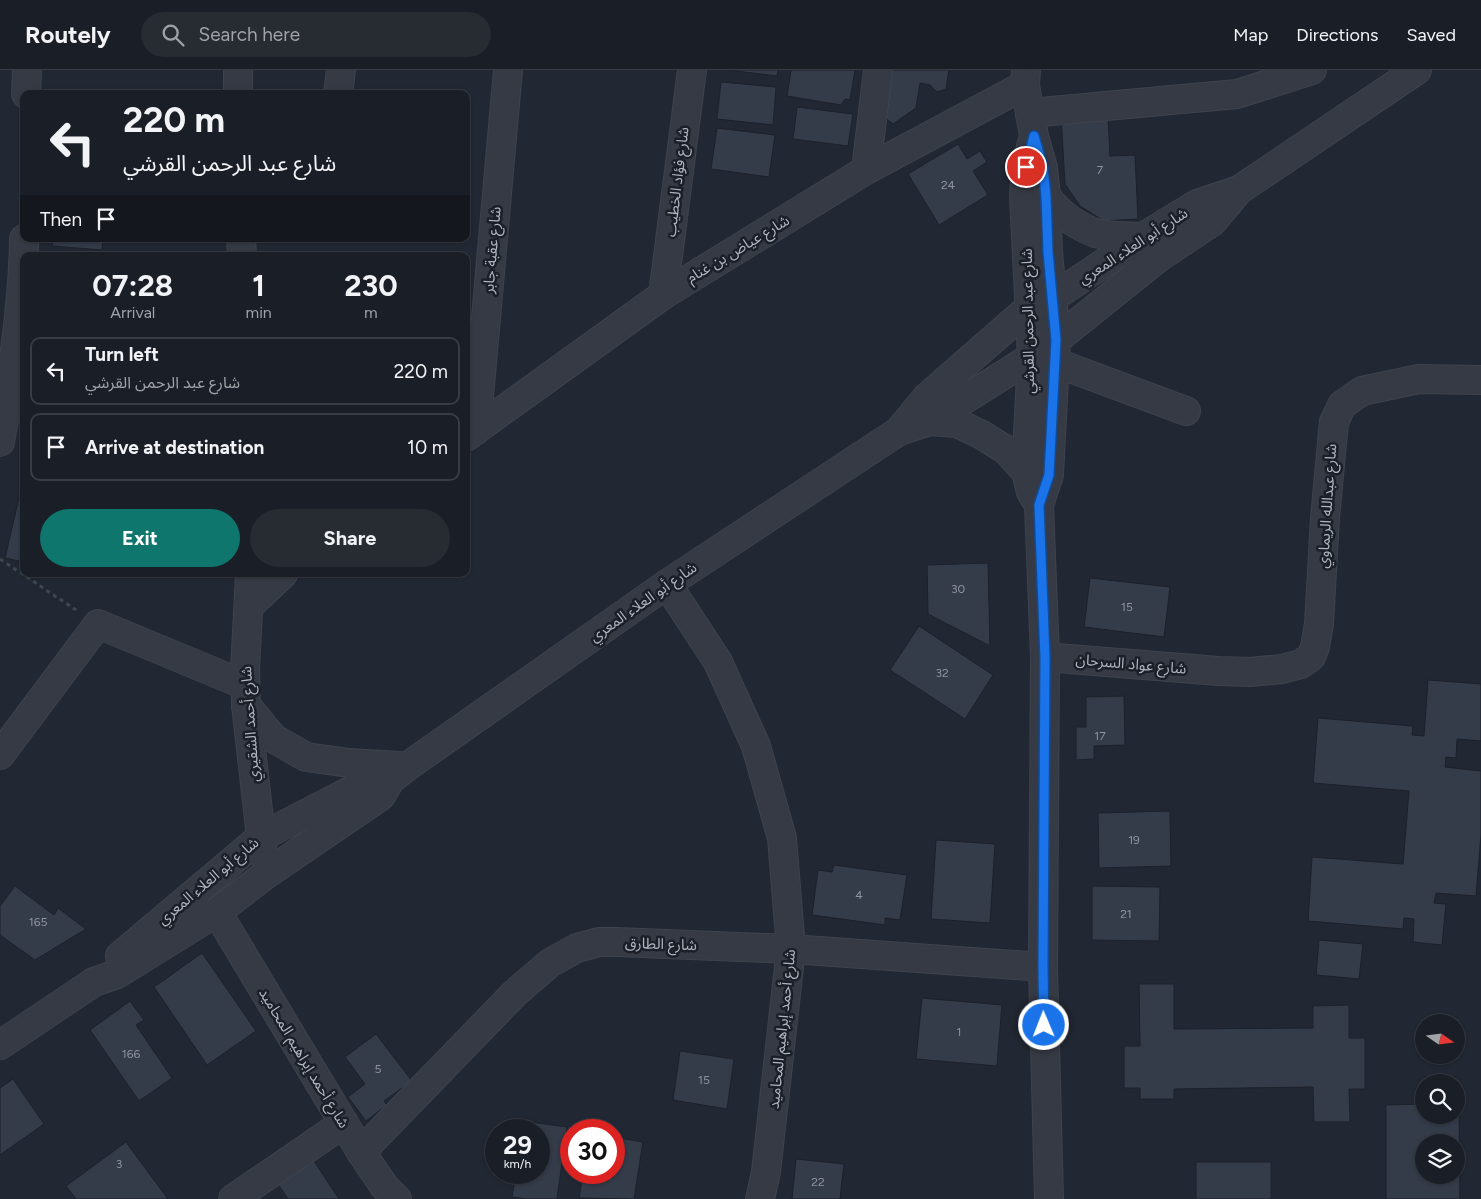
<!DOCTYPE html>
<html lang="en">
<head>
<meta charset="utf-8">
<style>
  :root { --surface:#1a1e26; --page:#272b32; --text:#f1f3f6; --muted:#9fa2a7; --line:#383c43; --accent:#0f766e }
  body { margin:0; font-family:Figtree,"Noto Sans Arabic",sans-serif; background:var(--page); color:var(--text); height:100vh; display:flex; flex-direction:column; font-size:19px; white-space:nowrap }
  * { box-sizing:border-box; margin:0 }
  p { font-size:16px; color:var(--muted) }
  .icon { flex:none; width:28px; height:28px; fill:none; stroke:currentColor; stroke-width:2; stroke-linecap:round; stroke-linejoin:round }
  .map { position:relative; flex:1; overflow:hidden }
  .panel { position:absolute; left:20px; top:182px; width:450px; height:325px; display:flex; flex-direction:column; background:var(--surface); border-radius:10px; box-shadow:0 1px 4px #0004,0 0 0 1px var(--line) }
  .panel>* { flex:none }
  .guide { position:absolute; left:20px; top:20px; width:450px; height:152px; border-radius:10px; box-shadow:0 1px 4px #0004,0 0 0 1px var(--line); background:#1a1e26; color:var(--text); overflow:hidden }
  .needle { width:32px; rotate:104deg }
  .tools { position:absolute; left:1415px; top:944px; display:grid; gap:10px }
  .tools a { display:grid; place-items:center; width:50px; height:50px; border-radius:50%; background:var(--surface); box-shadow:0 1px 4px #0004,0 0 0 1px var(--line); font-size:25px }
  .speed { position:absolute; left:485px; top:1049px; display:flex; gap:10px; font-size:25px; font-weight:700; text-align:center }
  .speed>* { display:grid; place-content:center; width:65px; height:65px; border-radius:50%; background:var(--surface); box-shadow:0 1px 4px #0004,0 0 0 1px var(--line); line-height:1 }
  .speed small { font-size:12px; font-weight:400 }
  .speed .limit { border:8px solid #d22; background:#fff; color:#111 }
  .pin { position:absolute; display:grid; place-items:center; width:42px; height:42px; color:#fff; margin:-21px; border:2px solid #fff; border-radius:50%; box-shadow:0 1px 5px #0007 }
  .me { position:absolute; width:55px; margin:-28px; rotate:359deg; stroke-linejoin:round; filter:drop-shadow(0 0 4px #0008) }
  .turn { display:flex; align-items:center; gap:18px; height:105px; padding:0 20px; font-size:22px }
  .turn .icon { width:65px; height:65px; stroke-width:2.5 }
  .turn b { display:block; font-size:35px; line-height:42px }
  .then { display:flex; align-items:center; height:48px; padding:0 20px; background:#0003; gap:10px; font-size:19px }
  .eta { display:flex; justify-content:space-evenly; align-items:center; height:85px; text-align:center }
  .eta b { font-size:30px; font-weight:700; line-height:35px }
  .button { display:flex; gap:10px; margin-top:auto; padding:10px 20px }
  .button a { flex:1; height:58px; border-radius:30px; background:var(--accent); color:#fff; font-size:20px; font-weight:700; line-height:58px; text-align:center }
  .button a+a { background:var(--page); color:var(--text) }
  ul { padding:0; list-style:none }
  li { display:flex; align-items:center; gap:15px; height:68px; margin:0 10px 8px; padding:0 10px; border:2px solid var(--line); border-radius:10px }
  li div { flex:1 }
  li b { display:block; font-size:19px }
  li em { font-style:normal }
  header { display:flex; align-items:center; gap:30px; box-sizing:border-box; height:70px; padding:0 25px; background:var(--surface); border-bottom:1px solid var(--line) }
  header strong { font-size:24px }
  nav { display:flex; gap:28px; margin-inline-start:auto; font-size:18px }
  .search { width:350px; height:45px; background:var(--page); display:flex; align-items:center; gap:12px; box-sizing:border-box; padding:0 18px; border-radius:28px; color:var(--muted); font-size:19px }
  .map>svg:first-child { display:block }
  .building { fill:#343b49; stroke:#1c212a; fill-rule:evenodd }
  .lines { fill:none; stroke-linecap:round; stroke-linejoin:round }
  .minor-casing { stroke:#3e434d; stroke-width:30 }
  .path { stroke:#3c4a4d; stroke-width:3; stroke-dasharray:4 4; stroke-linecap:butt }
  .minor { stroke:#353a44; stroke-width:28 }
  .route-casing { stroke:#114b97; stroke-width:12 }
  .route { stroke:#1a73e8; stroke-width:9 }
  .labels { text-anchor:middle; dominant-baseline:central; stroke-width:5; stroke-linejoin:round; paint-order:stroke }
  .number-label { font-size:12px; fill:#8e94a1 }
  .street-label { font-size:15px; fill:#afb4c1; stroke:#1a1f28 }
</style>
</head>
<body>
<header>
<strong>Routely</strong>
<div class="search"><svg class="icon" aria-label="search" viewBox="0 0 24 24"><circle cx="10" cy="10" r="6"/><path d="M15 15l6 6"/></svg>Search here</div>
<nav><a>Map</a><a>Directions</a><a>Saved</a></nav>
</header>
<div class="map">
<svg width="1481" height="1129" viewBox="0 0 1481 1129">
  <rect width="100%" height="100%" fill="#222833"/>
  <g class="building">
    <path d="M728 0H778L777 6Z"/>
    <path d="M791 0H855L850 30 845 29 841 35 787 26Z"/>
    <path d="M889 0H949L946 19 937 22 930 15 920 13 916 38 893 54 883 46Z"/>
    <path d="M721 12 776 17 773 55 717 49Z"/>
    <path d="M797 37 853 44 848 76 793 69Z"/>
    <path d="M1108 45 1110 86 1135 85 1138 149 1104 151 1080 136 1065 114 1061 47Z"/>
    <path d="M717 58 775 65 769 107 711 99Z"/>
    <path d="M958 74 967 89 980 81 987 92 973 101 988 125 939 155 908 104Z"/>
    <path d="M53 169H103L102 180 52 176Z"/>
    <path d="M24 406V492L5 488Z"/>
    <path d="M988 493 990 576 928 544 927 495Z"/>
    <path d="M1090 508 1170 517 1164 567 1084 557Z"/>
    <path d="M919 556 993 605 965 649 890 600Z"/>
    <path d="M1428 610 1481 614V671L1457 669 1456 688 1446 687 1445 697 1481 701V765L1476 826 1436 823 1434 833 1446 834 1442 875 1413 872 1414 849 1404 848 1403 859 1308 851 1312 787 1403 794 1409 721 1313 713 1318 648 1413 656 1412 665 1424 666Z"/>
    <path d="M1124 626 1125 675 1094 676V689L1076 690V657H1086V627Z"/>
    <path d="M1170 741 1171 796 1099 798 1098 743Z"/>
    <path d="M936 770 995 774 990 853 931 849Z"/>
    <path d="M834 795 907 805 900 850 885 848V855L812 845 818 800 832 802Z"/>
    <path d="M15 816 54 845 58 838 86 859 35 890 0 865V836Z"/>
    <path d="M1092 816 1160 817 1159 871 1092 870Z"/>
    <path d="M1319 870 1363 874 1359 909 1316 905Z"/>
    <path d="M202 883 256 961 207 995 154 917Z"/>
    <path d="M1139 914H1174V959L1313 958V936L1349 935V968H1365V1019H1349L1350 1052H1314L1313 1017 1174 1019V1029H1140V1018H1124V976H1140Z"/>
    <path d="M922 928 1002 935 997 996 916 989Z"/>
    <path d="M130 931 144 950 136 955 172 1008 139 1031 90 960Z"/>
    <path d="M376 964 412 1011 384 1031 387 1035 366 1051 348 1027 365 1014 345 987Z"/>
    <path d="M680 981 734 989 727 1039 673 1030Z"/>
    <path d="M13 1009 44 1054 0 1085V1018Z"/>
    <path d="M1424 1034V1045H1456V1034H1459L1460 1129H1386V1035ZM1424 1072H1456V1105H1424Z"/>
    <path d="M523 1051 567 1057 557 1129H526L512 1127 516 1102H539V1060H522Z"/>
    <path d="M614 1067 643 1072 634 1129 579 1128 583 1102H614Z"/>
    <path d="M126 1072 168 1129H76L66 1116Z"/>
    <path d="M312 1088 339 1129H288L276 1111Z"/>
    <path d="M796 1089 844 1094 840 1129H792Z"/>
    <rect x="1196" y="1092" width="75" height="37"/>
  </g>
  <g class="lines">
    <defs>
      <g id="minor">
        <path d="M238 0V24"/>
        <path d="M1026 0 1025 15 1034 66 1043 98 1046 126 1048 182 1056 270 1049 405 1039 435 1045 587 1043 897 1049 1129"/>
        <path d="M26 24 27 0"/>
        <path d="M338 24 341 0"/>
        <path d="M1030 43 1237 24 1312 0"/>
        <path d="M1032 73 1026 97 1024 127 1032 287 1026 402 1031 422 1039 435"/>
        <path d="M866 100 878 0"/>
        <path d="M1046 126C1059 143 1076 156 1096 163 1110 167 1128 166 1143 167"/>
        <path d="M241 169 242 186"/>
        <path d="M663 225 692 0"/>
        <path d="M1054 292 1186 341"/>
        <path d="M930 351 957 353 982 365 1006 380 1026 402"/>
        <path d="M476 360 508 0"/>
        <path d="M899 361 927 327 1030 237 1052 228 1143 167 1197 134 1239 120"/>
        <path d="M466 367 663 225 866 100 1025 15"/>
        <path d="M0 372C12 305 23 237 24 169"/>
        <path d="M250 504 245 599 246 635 263 784"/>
        <path d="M667 514 718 592 756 676 782 768 791 879 766 1102 760 1129"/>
        <path d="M249 536 283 504"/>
        <path d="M1045 587 1218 601 1250 602 1282 599 1301 594 1311 587 1315 577 1319 554 1325 448 1334 352 1342 335 1362 321 1419 309 1481 310"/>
        <path d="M246 635 273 668 306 687 349 693 399 696"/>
        <path d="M0 685 98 554 245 615"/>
        <path d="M217 842 361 1082 384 1116 397 1129"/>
        <path d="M120 886 261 767 371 710 391 709"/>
        <path d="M0 975 94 912 117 904 217 842 265 805 381 726 391 709 408 696 667 514 899 361 930 351 1032 287 1056 270 1158 188 1212 152 1239 120 1417 0"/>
        <path d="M361 1082 514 924 550 893 577 878 599 872H617L791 879 1043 897"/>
        <path d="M233 1129 344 1053"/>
      </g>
    </defs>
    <use href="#minor" class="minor-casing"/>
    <path class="path" d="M0 489 76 540"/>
    <use href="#minor" class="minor"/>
  </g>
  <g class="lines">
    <defs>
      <path id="route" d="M1026 97 1034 66 1043 98 1046 126 1048 182 1056 270 1049 405 1039 435 1045 587 1043 897 1044 955"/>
    </defs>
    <use href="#route" class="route-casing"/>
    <use href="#route" class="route"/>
  </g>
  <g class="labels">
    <g class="number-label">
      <text x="1100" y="100">7</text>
      <text x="948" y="115">24</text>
      <text x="958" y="519">30</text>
      <text x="1127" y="537">15</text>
      <text x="942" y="603">32</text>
      <text x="1100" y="666">17</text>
      <text x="1134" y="770">19</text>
      <text x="859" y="825">4</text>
      <text x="1126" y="844">21</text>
      <text x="38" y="852">165</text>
      <text x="959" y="962">1</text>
      <text x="131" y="984">166</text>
      <text x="378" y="999">5</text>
      <text x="704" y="1010">15</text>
      <text x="119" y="1094">3</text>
      <text x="818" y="1112">22</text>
    </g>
    <g class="street-label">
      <text transform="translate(677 112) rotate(-83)">شارع فؤاد الخطيب</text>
      <text transform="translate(1133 176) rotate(-33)">شارع أبو العلاء المعري</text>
      <text transform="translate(738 179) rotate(-31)">شارع عياض بن غنام</text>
      <text transform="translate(492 180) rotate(-85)">شارع عقبة جابر</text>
      <text transform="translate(1028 251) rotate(-91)">شارع عبد الرحمن القرشي</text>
      <text transform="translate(1327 436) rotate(-86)">شارع عبدالله الريماوي</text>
      <text transform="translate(643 532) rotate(-35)">شارع أبو العلاء المعري</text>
      <text transform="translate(1131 594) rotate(5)">شارع عواد السرحان</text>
      <text transform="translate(250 654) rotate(-94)">شارع أحمد الشقيري</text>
      <text transform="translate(208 811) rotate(-40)">شارع أبو العلاء المعري</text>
      <text transform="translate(661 874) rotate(2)">شارع الطارق</text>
      <text transform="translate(782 959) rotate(-84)">شارع أحمد إبراهيم المحاميد</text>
      <text transform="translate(304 988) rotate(59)">شارع أحمد إبراهيم المحاميد</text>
    </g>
  </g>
</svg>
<div class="tools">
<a><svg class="needle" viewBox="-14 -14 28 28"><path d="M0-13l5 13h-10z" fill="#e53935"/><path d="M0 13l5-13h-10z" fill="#9fa2a7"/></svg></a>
<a><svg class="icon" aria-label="search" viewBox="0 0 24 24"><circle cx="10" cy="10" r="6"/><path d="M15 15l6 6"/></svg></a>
<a><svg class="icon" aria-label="layers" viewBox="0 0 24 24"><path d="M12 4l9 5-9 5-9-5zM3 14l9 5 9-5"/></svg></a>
</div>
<div class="speed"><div>29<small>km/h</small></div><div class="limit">30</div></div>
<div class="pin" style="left:1026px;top:97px;background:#d93025"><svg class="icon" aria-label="arrive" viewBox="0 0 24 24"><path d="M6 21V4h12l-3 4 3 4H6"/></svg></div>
<svg class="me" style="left:1044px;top:955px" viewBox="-20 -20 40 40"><circle r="17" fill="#1a73e8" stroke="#fff" stroke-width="3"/><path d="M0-11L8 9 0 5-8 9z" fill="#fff"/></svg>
<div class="guide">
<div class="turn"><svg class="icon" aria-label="left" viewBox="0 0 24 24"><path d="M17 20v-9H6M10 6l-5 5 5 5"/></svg><div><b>220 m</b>شارع عبد الرحمن القرشي</div></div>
<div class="then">Then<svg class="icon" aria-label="arrive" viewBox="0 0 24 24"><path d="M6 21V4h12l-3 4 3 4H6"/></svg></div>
</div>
<section class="panel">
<div class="eta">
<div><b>07:28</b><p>Arrival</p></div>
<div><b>1</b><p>min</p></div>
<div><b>230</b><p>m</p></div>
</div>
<ul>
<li><svg class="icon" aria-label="left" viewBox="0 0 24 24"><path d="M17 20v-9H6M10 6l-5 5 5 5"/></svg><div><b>Turn left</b><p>شارع عبد الرحمن القرشي</p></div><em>220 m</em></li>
<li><svg class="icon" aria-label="arrive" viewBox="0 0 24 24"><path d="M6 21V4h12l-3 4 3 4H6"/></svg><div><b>Arrive at destination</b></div><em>10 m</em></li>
</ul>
<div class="button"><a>Exit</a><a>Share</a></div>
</section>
</div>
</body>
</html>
